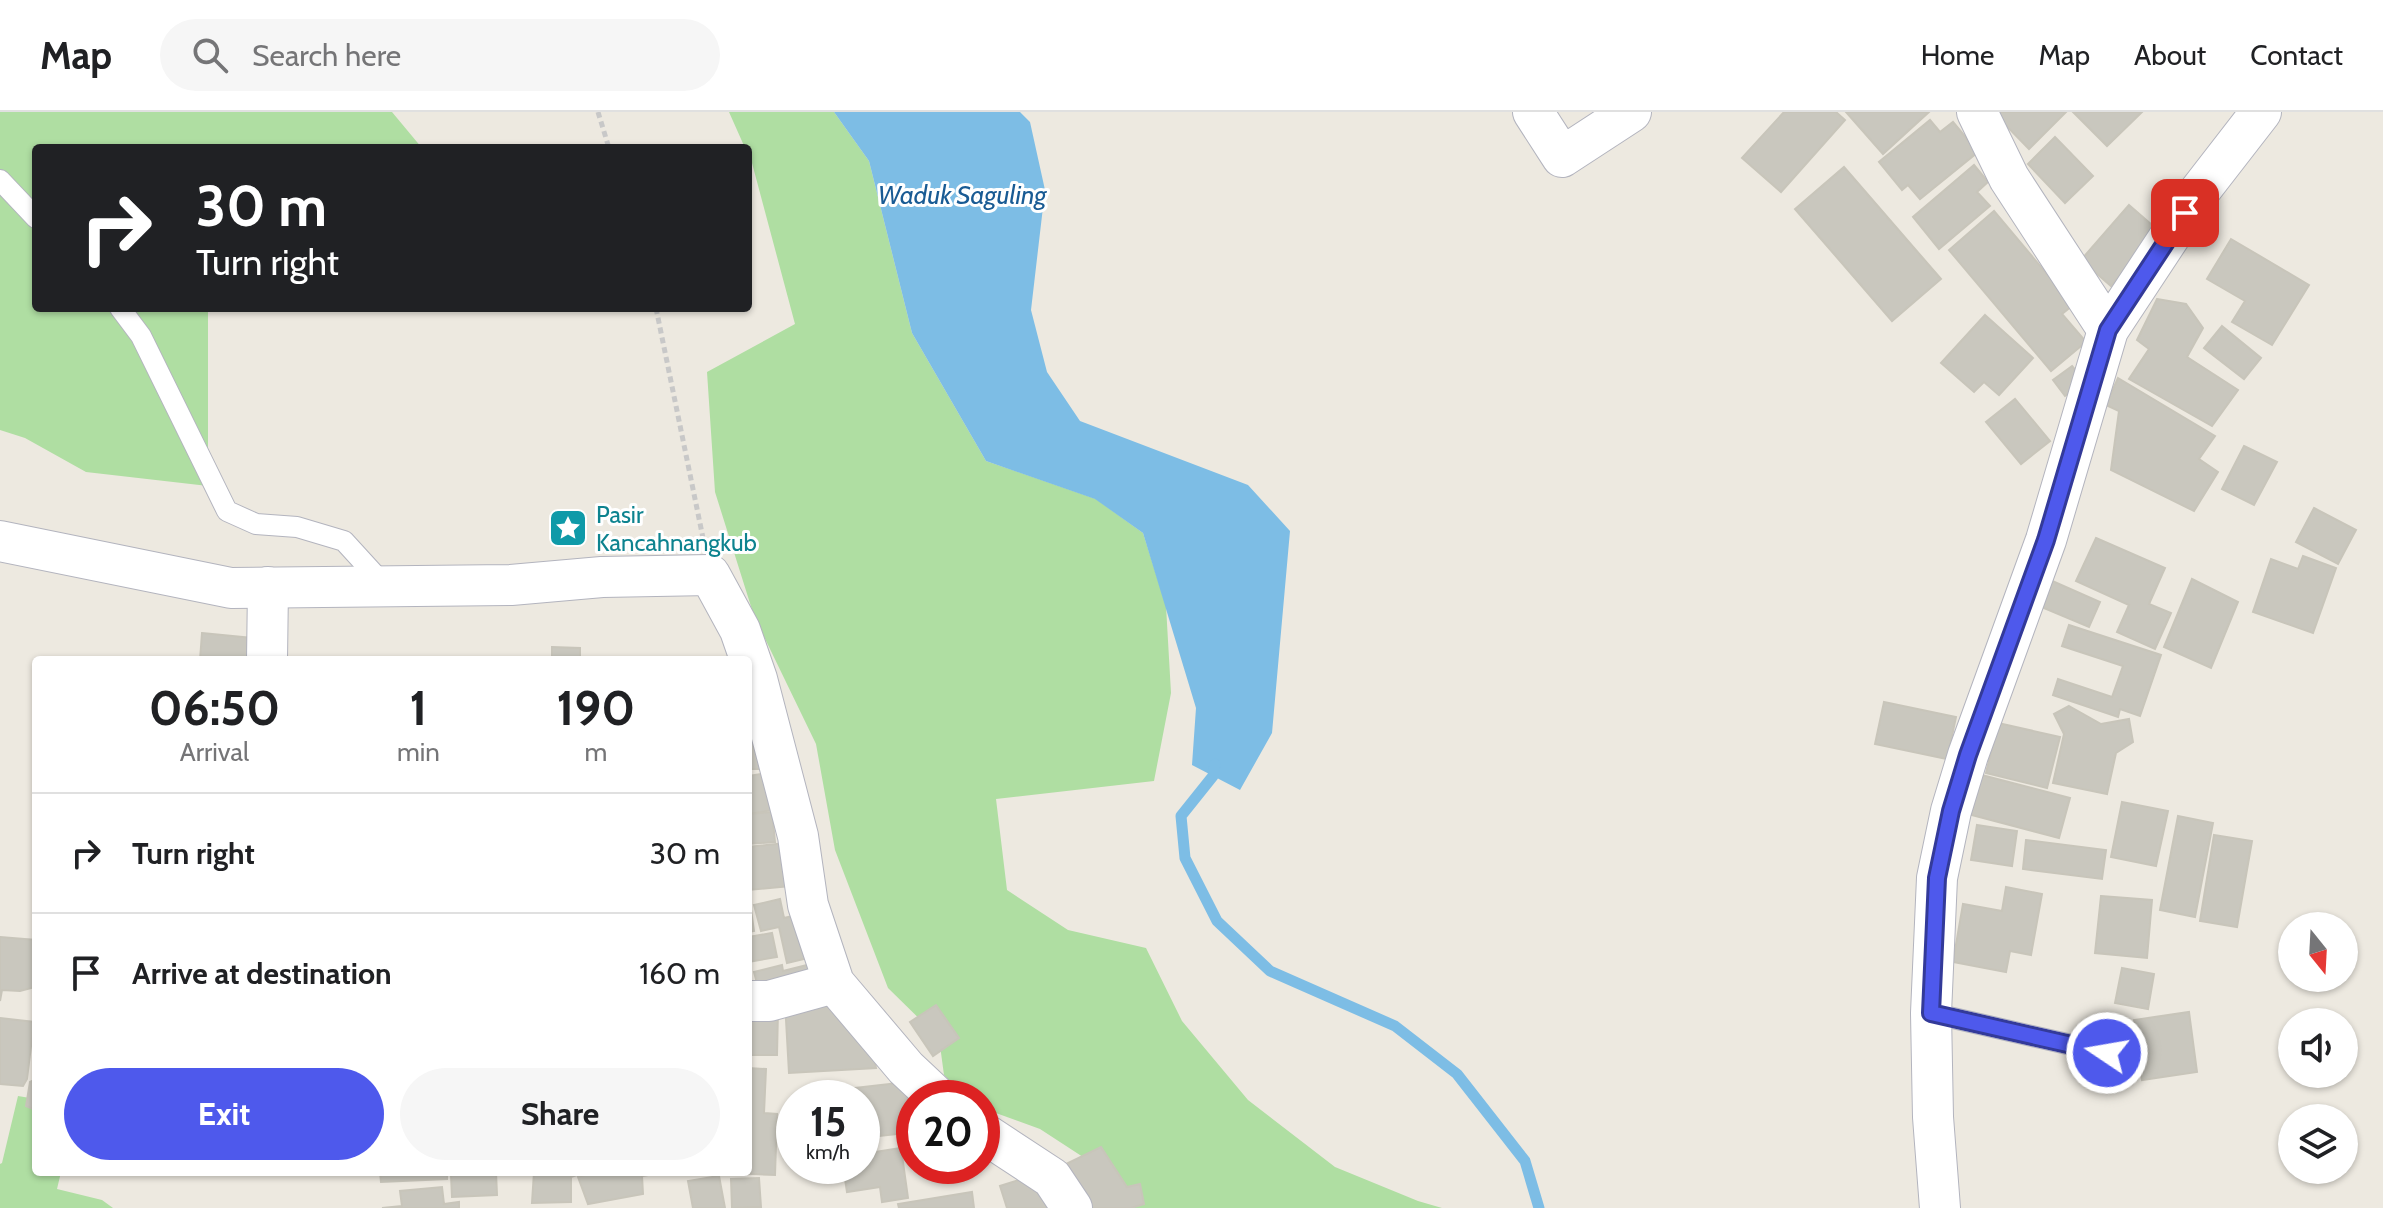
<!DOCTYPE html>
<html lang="en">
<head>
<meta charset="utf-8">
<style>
  :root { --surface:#fff; --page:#f6f6f6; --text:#202124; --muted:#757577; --line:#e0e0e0; --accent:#4e59ec }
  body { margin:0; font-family:Cabin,sans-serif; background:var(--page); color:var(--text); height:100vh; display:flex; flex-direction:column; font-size:30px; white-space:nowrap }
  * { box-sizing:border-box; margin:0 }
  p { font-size:26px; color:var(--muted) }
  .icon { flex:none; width:44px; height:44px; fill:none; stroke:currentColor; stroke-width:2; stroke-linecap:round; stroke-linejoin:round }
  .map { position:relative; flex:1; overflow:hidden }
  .panel { position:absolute; left:32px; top:544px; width:720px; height:520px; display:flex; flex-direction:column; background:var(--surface); border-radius:8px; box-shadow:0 2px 6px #0004 }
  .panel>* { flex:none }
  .hud { position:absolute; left:32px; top:32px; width:720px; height:168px; border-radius:8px; box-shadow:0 2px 6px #0004; background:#202124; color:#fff; overflow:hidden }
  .needle { width:52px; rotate:162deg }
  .controls { position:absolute; left:2278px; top:800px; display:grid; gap:16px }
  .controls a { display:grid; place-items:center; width:80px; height:80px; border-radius:50%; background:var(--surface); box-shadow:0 2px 6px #0004; font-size:40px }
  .speed { position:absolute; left:776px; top:968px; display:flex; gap:16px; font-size:40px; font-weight:700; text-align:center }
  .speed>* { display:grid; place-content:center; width:104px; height:104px; border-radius:50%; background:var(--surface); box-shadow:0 2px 6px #0004; line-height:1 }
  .speed small { font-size:20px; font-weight:400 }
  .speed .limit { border:12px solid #d22; background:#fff; color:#111 }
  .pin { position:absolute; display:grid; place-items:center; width:68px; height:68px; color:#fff; margin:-34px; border-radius:16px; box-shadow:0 4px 12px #0006 }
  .me { position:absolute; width:88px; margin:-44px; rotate:282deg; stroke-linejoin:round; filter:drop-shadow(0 0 6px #0008) }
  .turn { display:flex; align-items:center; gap:28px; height:168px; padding:0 32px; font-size:36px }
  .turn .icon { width:104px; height:104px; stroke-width:2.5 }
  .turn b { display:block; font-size:56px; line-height:68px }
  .eta { display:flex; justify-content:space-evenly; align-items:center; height:136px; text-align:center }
  .eta b { font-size:48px; font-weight:800; line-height:56px }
  .action { display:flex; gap:16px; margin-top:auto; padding:16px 32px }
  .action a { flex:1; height:92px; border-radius:48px; background:var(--accent); color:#fff; font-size:32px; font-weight:800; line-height:92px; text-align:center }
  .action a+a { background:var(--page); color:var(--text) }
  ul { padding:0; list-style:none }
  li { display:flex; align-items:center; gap:24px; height:120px; padding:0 32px; border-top:2px solid var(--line) }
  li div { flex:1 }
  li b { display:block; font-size:30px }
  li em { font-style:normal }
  header { display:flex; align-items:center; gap:48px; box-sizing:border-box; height:112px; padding:0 40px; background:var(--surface); border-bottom:2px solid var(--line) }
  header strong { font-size:38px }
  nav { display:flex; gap:44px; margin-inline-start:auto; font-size:28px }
  .search { width:560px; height:72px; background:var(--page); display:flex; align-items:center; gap:20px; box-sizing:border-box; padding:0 28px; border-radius:44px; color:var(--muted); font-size:30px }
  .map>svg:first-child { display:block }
  .green { fill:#afdea2 }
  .water { fill:#7dbde5 }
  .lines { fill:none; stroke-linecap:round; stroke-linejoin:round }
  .stream { stroke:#7dbde5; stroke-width:11 }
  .building { fill:#c9c7be; stroke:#c8c5ba; stroke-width:2 }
  .service-casing { stroke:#b3b4be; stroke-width:22 }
  .minor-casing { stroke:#b3b4be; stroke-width:42 }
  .path { stroke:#c8c8c8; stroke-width:5; stroke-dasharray:6 4; stroke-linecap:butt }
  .service { stroke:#fff; stroke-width:20 }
  .minor { stroke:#fff; stroke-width:40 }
  .route-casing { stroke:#333a99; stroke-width:20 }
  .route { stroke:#4e59ec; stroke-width:14 }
  .labels { text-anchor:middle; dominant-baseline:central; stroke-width:6; stroke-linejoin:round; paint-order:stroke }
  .culture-label { font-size:24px; fill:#0d838f; stroke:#fff; text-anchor:start }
  .water-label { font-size:26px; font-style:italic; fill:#195b94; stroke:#fff }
</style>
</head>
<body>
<header>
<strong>Map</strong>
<div class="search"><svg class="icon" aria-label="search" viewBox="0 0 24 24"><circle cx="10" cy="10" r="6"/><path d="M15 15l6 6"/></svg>Search here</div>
<nav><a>Home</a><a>Map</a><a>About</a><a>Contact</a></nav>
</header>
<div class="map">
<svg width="2383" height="1096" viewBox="0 0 2383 1096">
  <rect width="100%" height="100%" fill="#ede9e0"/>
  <g class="green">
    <path d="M0 0H392L422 36H36V196H208V374L86 360 25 326 0 318Z"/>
    <path d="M729 0H834L869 49 912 221 986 349 1096 387 1143 421 1166 494 1171 581 1154 669 996 687 1007 778 1068 818 1146 836 1182 909 1248 988 1335 1055 1418 1089 1442 1096H1107L1083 1045 1040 1017 982 996V986H968L944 963 939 926 888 876 835 738 816 632 754 504 715 380 707 260 795 212 748 36H745Z"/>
    <path d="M18 984 36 987V1060H61L57 1077 102 1088 113 1096H0V1052L2 1051Z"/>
  </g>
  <path class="water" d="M834 0H1020L1030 10 1045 78 1031 198 1047 260 1080 309 1248 373 1290 419 1272 621 1240 678 1192 653 1196 596 1143 421 1095 387 986 349 912 221 869 49Z"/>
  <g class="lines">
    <path class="stream" d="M1215 652 1213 664 1181 704 1185 746 1217 809 1270 859 1395 914 1457 962 1525 1049 1539 1096"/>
  </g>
  <g class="building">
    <path d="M1784 0H1836L1845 8 1781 80 1742 46Z"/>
    <path d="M1846 0H1929L1883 42Z"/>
    <path d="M1993 0H2066L2029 37Z"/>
    <path d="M2073 0H2142L2107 34Z"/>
    <path d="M1930 8 1940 20 1953 10 1978 40 1920 87 1908 73 1902 78 1879 50Z"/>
    <path d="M2055 25 2093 64 2065 91 2028 52Z"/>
    <path d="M1974 53 1988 70 1977 80 1990 94 1939 137 1913 105Z"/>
    <path d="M1844 55 1941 167 1892 209 1795 97Z"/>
    <path d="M2129 93 2159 119 2111 174 2081 148Z"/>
    <path d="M1994 99 2073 193 2062 202 2086 230 2051 259 1949 138Z"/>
    <path d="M2231 127 2309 173 2272 233 2232 210 2245 189 2207 167Z"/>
    <path d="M2157 187 2186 192 2203 216 2187 245 2238 278 2212 314 2129 267 2149 237 2137 228Z"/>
    <path d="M1985 203 2033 246 1999 283 1984 270 1974 280 1941 251Z"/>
    <path d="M2222 214 2261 246 2244 267 2204 236Z"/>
    <path d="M2072 254 2085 270 2065 284 2053 268Z"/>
    <path d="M2118 266 2215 324 2199 347 2218 360 2194 399 2111 358 2119 299 2106 293Z"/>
    <path d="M2015 287 2050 329 2021 352 1986 310Z"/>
    <path d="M2244 334 2277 350 2254 393 2222 377Z"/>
    <path d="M2314 396 2356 418 2338 452 2296 430Z"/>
    <path d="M2096 426 2165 456 2149 492 2171 501 2155 537 2117 520 2129 493 2076 469Z"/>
    <path d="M2303 444 2336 456 2313 521 2253 500 2271 447 2298 457Z"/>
    <path d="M2192 467 2238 490 2211 556 2164 535Z"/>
    <path d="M2050 468 2100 490 2089 515 2039 494Z"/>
    <path d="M2069 513 2161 543 2140 604 2120 597 2118 605 2053 583 2058 567 2112 585 2123 554 2062 534Z"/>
    <path d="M202 521 252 526 250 548H200Z"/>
    <path d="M552 535 580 536V548H552Z"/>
    <path d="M1884 590 1956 605 1947 647 1875 632Z"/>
    <path d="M2069 594 2101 612 2129 607 2133 630 2116 641 2107 682 2053 671 2064 622 2054 602Z"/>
    <path d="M1998 611 2060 625 2047 676 1986 661Z"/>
    <path d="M762 626 763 657H748V627Z"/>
    <path d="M774 660 779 697 749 702 748 664Z"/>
    <path d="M1978 662 2070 686 2059 726 1968 702Z"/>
    <path d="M2122 690 2168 699 2156 754 2111 745Z"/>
    <path d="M772 700 775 730 748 732V702Z"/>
    <path d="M2178 704 2213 711 2195 805 2160 798Z"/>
    <path d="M1977 713 2017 719 2012 754 1971 748Z"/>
    <path d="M2214 723 2252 729 2237 815 2200 809Z"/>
    <path d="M2026 728 2106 738 2102 767 2023 757Z"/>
    <path d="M785 731 790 774 748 778V735Z"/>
    <path d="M2006 775 2042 782 2031 843 2010 839 2006 860 1953 850 1963 792 2002 799Z"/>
    <path d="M2101 784 2152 788 2147 846 2095 841Z"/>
    <path d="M780 787 784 806 797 803 808 846 787 851 779 815 761 819 754 793Z"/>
    <path d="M750 791 754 819 748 820V792Z"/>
    <path d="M772 821 777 845 748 850V825Z"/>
    <path d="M0 825 36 828 35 875 20 879 2 878 0 889Z"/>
    <path d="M811 852 815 867 761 886 754 860 782 853 783 859Z"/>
    <path d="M2122 856 2154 862 2148 897 2115 891Z"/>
    <path d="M830 881 873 942 876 956 789 961 785 890Z"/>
    <path d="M936 893 959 926 933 944 910 910Z"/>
    <path d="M748 898H778L777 943H748Z"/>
    <path d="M2189 900 2197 960 2142 968 2134 908Z"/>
    <path d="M0 906 34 910 27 967 23 974 0 972Z"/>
    <path d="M748 956 766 957 764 1001 777 1002 775 1063 707 1060H748Z"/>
    <path d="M36 967V998L26 994 30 970Z"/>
    <path d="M898 971 914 987V1020L862 1026V986L794 987V983Z"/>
    <path d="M1101 1035 1127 1075 1140 1072 1144 1092 1131 1096H1082L1062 1054Z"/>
    <path d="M901 1036 908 1086 882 1090 880 1075 847 1080 843 1054H862V1042Z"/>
    <path d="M380 1060H447V1067L381 1070Z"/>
    <path d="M458 1060H496L497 1083 452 1085 451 1063H459Z"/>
    <path d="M534 1060H585L571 1065V1090L532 1091Z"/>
    <path d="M594 1060H655V1062L642 1064 643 1082 588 1092 578 1065Z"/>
    <path d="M719 1064 725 1096H693L688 1069Z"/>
    <path d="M759 1066 761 1095 732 1096 731 1067Z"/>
    <path d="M1019 1068 1043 1084 1047 1096H1007L1000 1074Z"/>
    <path d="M442 1075 444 1092 459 1090V1096H382L402 1094 400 1079Z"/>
    <path d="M972 1080 974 1096H899L898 1092Z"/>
  </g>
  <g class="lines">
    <defs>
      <g id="service">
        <path d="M0 68 36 106"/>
        <path d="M120 196 141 224 227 399 256 412 297 415 344 429 386 475"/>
        <path d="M1931 901 2107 941"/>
      </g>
      <g id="minor">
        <path d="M1533 0 1562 45 1631 0"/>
        <path d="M1977 0 2009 66 2108 218"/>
        <path d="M0 429 231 476 511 473 602 465 710 463 740 518 757 567 798 724 808 793 834 871 906 956 938 986"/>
        <path d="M267 548 268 475"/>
        <path d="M748 889H769L834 871"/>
        <path d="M982 1020 1052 1066 1072 1096"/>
        <path d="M1940 1096 1933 1005 1931 901 1937 766 1951 699 1968 643 2046 428 2108 218 2199 80 2261 0"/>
      </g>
    </defs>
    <use href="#service" class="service-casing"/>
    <use href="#minor" class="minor-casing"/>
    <g class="path">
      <path d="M598 0 609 36"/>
      <path d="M656 196 703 426"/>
    </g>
    <use href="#service" class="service"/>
    <use href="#minor" class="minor"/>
  </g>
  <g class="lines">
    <defs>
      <path id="route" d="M2107 941 1931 901 1937 766 1951 699 1968 643 2046 428 2108 218 2185 101"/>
    </defs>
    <use href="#route" class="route-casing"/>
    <use href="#route" class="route"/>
  </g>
  <defs>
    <symbol id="sight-square" viewBox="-11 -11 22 22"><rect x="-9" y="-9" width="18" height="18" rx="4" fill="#0f9aa8" stroke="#fff"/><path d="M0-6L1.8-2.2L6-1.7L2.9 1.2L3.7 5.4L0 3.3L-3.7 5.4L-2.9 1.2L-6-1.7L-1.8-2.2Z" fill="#fff"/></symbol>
  </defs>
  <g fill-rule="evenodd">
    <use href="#sight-square" x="546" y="394" width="44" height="44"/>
  </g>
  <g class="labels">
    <g class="culture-label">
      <text x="596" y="402">Pasir<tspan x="596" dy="28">Kancahnangkub</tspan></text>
    </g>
    <g class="water-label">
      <text x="962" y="83">Waduk Saguling</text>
    </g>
  </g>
</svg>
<div class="controls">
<a><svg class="needle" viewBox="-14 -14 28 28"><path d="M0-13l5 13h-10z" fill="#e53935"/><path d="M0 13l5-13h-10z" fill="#757577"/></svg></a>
<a><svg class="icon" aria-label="sound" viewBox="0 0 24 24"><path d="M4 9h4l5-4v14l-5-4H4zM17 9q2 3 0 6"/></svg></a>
<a><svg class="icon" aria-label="layers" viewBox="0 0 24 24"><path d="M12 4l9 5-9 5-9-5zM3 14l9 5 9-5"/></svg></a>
</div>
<div class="speed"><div>15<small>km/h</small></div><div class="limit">20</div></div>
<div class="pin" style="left:2185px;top:101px;background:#d93025"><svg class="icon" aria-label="arrive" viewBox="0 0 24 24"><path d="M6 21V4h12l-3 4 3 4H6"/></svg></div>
<svg class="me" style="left:2107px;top:941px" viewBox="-20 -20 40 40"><circle r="17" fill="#4e59ec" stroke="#fff" stroke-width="3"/><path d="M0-11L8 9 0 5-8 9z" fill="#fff"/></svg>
<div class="hud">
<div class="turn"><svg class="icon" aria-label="right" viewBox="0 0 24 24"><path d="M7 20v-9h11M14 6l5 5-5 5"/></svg><div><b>30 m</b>Turn right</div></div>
</div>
<section class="panel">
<div class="eta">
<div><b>06:50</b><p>Arrival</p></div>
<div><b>1</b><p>min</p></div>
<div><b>190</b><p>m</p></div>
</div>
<ul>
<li><svg class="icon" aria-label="right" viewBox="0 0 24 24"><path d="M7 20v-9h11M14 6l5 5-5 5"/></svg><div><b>Turn right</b></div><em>30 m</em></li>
<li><svg class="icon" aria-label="arrive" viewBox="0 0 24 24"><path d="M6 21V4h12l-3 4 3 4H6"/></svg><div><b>Arrive at destination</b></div><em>160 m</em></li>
</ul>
<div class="action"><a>Exit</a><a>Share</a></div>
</section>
</div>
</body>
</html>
